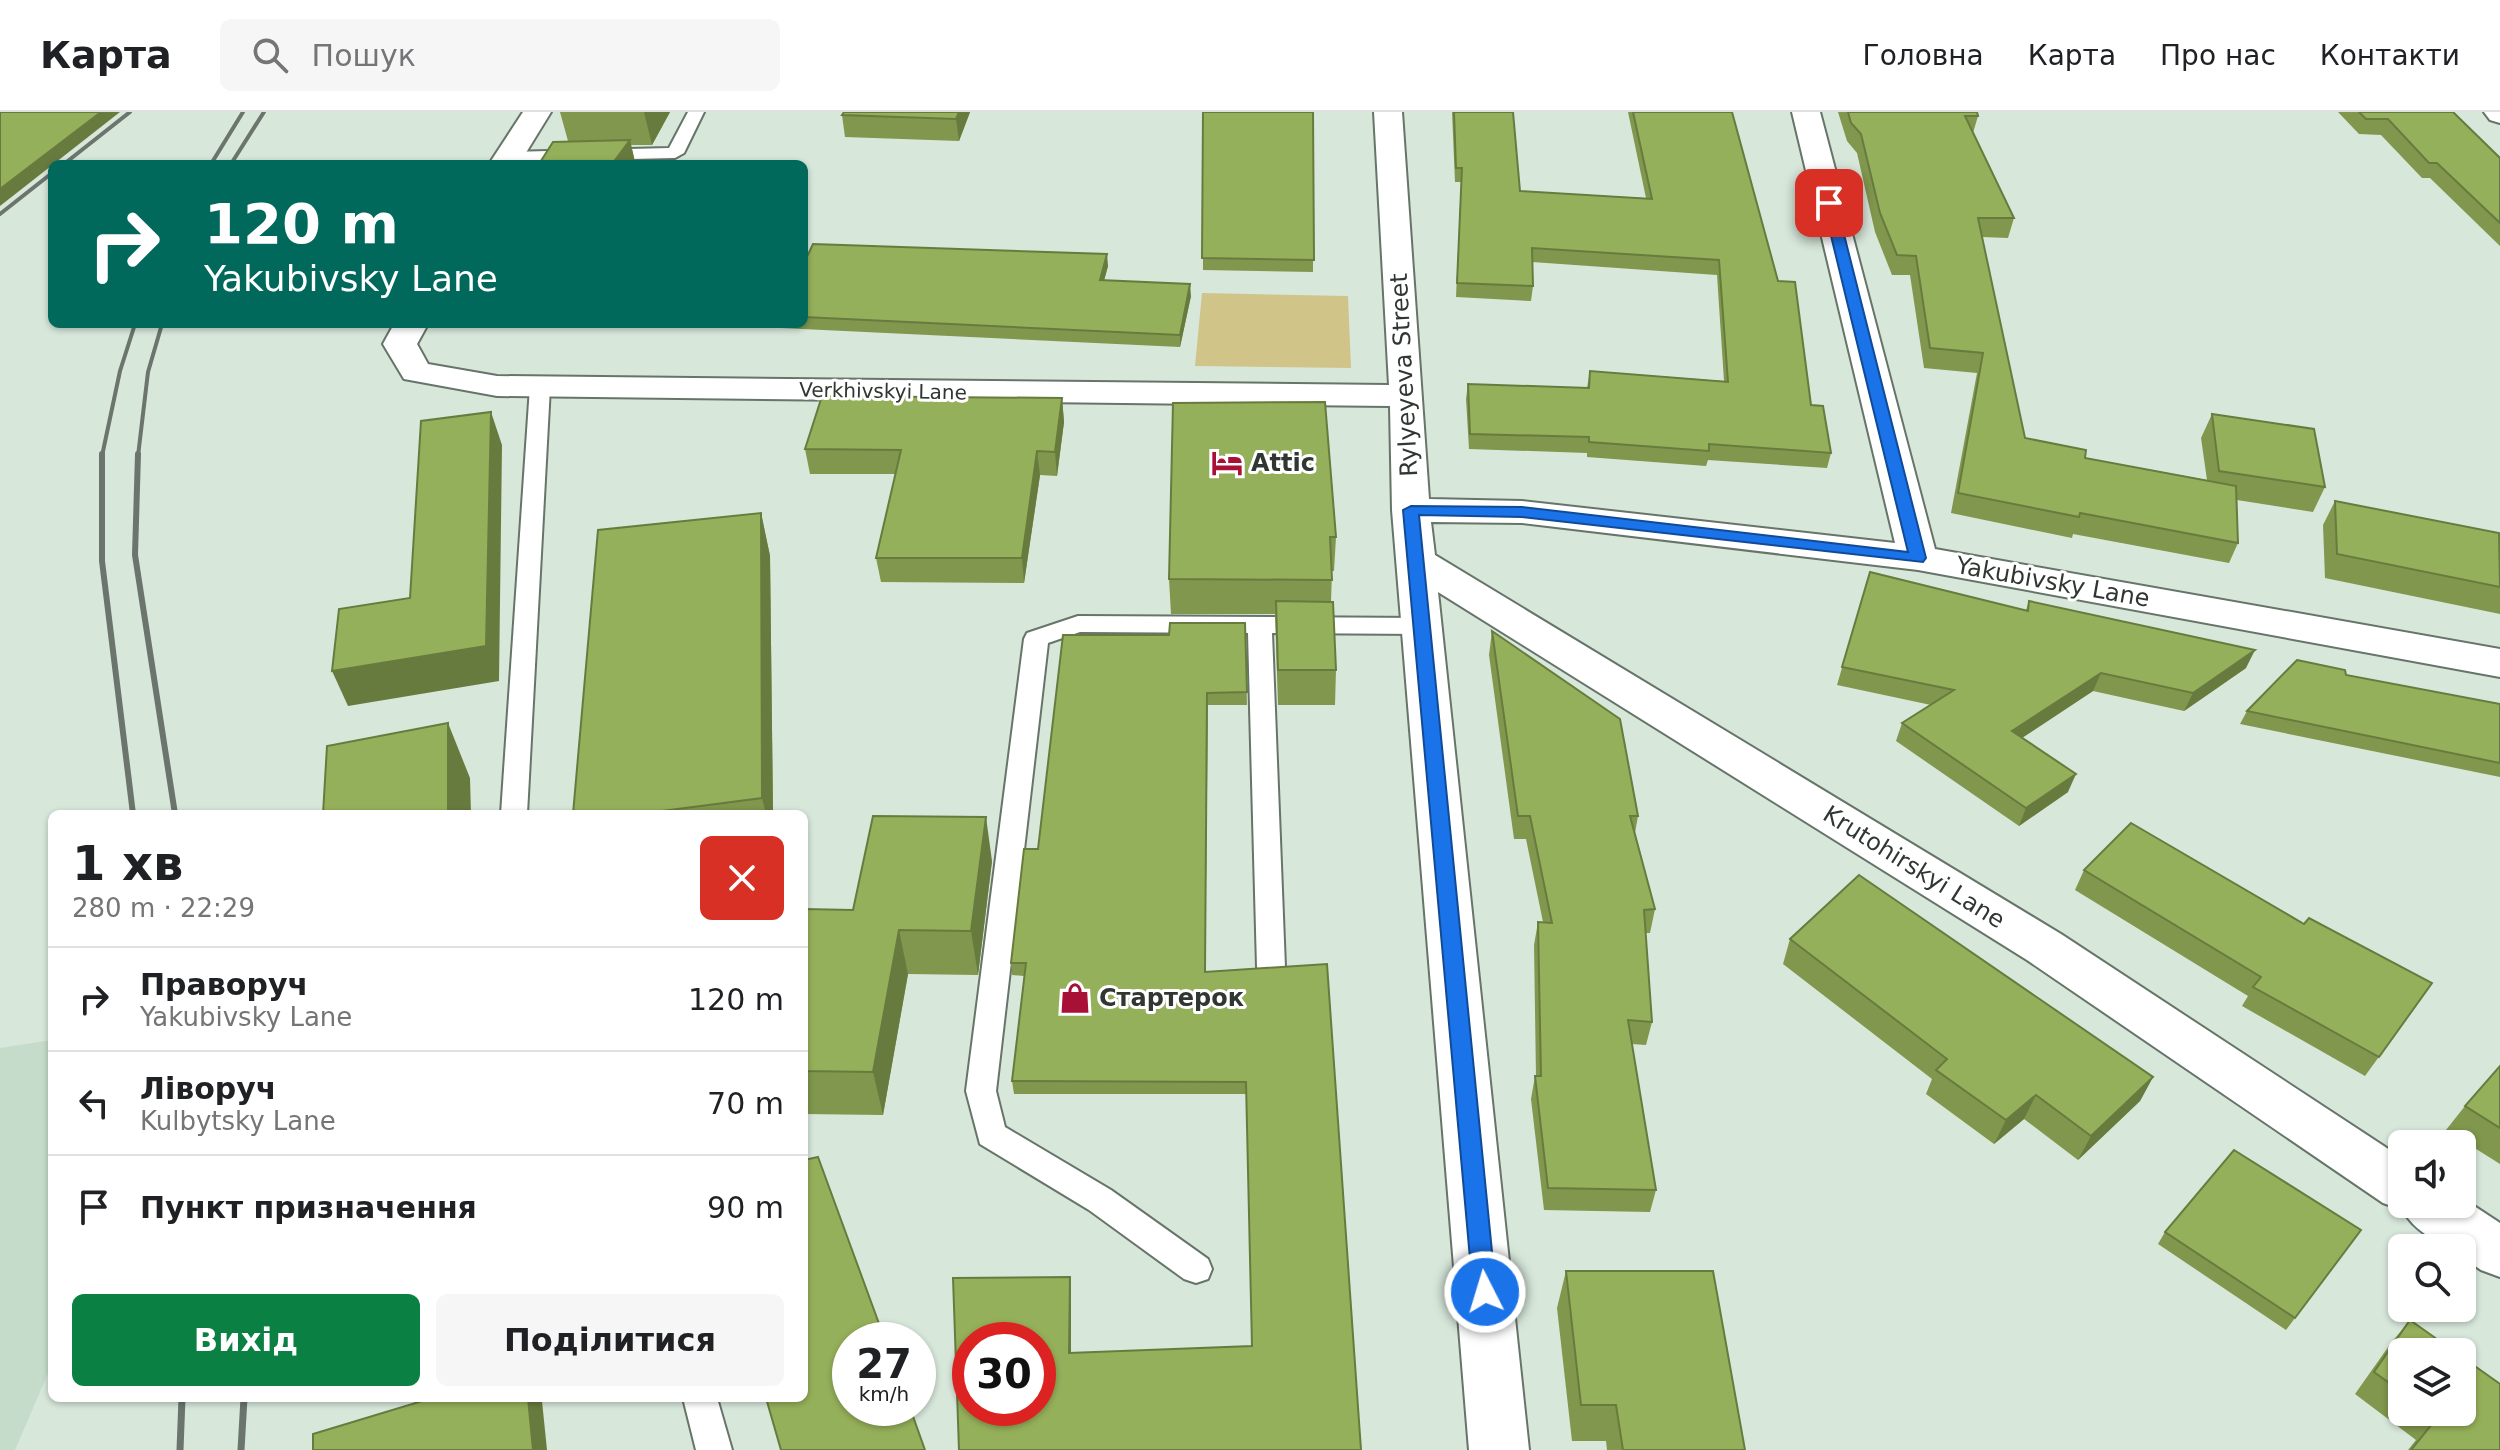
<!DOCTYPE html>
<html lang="uk">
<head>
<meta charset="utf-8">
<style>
  :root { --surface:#fff; --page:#f6f6f6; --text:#202124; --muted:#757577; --line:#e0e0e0; --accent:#0b8043 }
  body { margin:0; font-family:"DejaVu Sans",sans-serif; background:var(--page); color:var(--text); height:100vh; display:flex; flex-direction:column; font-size:30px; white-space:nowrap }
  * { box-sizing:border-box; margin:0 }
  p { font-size:26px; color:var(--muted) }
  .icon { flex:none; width:44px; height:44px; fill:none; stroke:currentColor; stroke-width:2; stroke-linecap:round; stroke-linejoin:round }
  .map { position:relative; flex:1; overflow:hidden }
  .drawer { position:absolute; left:48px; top:698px; width:760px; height:592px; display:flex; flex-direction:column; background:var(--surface); border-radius:12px; box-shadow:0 2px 6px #0004 }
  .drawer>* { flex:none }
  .top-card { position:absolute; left:48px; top:48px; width:760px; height:168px; border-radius:12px; box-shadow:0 2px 6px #0004; background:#00695c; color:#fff; overflow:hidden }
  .fabs { position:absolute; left:2388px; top:1018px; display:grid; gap:16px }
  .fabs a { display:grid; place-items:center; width:88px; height:88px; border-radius:12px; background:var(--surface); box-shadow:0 2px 6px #0004; font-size:40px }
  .speed { position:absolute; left:832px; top:1210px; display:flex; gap:16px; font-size:40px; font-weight:700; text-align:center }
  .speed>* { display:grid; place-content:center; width:104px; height:104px; border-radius:50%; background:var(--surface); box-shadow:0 2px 6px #0004; line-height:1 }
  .speed small { font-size:20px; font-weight:400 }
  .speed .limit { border:12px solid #d22; background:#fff; color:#111 }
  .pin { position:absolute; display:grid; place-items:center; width:68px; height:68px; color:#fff; margin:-34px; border-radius:16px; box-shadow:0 4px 12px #0006 }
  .me { position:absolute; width:88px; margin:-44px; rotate:355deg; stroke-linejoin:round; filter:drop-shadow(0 0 6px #0008) }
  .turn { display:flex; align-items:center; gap:28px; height:168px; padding:0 24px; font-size:36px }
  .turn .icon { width:104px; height:104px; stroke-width:2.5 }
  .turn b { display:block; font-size:56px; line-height:68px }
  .round { display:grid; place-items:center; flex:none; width:84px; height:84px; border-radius:12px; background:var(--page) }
  .head { display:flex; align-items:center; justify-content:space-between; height:136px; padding:0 24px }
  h1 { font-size:48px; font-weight:800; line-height:60px }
  .cta { display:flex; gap:16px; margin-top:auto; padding:16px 24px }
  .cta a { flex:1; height:92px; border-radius:12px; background:var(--accent); color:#fff; font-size:32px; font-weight:800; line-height:92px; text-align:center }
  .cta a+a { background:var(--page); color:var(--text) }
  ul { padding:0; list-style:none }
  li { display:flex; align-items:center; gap:24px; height:104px; padding:0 24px; border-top:2px solid var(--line) }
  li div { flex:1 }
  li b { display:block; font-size:30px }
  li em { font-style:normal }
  header { display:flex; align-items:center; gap:48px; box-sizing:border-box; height:112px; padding:0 40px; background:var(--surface); border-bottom:2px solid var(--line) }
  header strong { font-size:38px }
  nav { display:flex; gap:44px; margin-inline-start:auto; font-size:28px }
  .search { width:560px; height:72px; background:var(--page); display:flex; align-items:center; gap:20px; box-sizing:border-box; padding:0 28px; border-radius:12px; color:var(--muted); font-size:30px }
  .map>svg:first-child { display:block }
  .built { fill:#c6dcca }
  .green { fill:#d1c489 }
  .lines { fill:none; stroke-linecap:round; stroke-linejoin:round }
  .lane-casing { stroke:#667469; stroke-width:4 }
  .street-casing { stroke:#667469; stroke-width:4 }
  .lane { fill:#fff; fill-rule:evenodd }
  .street { fill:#fff; fill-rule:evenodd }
  .rail-far2 { stroke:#6b756d; stroke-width:4 }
  .rail-far1 { stroke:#6b756d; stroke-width:6 }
  .rail { stroke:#6b756d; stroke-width:7 }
  .wall { fill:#80974d }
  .shaded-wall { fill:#687b3f }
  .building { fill:#95b05a; stroke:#687b3f; stroke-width:2; fill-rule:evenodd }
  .route { fill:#1a73e8; stroke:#114b97; stroke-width:2 }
  .labels { text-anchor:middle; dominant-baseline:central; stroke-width:6; stroke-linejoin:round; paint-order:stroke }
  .far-street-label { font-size:20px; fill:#303631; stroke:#fff }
  .street-label { font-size:24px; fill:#303631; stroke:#fff }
  .poi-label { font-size:24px; font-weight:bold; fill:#303631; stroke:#fff; text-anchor:start }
</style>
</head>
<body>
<header>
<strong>Карта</strong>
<div class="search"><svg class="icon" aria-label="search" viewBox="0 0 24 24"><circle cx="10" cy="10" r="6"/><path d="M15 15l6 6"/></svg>Пошук</div>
<nav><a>Головна</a><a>Карта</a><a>Про нас</a><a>Контакти</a></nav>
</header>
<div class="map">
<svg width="2500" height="1338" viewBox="0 0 2500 1338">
  <rect width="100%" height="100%" fill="#d7e7da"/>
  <path class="built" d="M52 928V1252L15 1338H0V936Z"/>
  <path class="green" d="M1202 181 1348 184 1351 256 1195 254Z"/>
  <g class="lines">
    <defs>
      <g id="lane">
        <path d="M688 0H704L684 41 675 46 508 50 499 45 508 40 669 36Z"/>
        <path d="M540 269 550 275 527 702H501L530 275Z"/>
        <path d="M1078 504 1423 506 1431 509 1435 514 1431 519 1423 522 1272 521 1285 855 1281 863 1271 866 1261 863 1257 855 1248 521 1080 520 1048 531 996 979 1005 1015 1111 1078 1208 1147 1212 1157 1208 1167 1196 1171 1184 1167 1089 1098 980 1032 966 979 1024 527 1027 521Z"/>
        <path d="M683 1286H717L732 1338H696Z"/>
      </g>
      <g id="street">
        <path d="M523 0H551L519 52H489Z"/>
        <path d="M1374 0H1402L1429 387 1522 389 1895 431 1792 0H1820L1935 437 2500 537V565L1918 458 1522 411 1431 410 1435 443 2061 822 2402 1046V1092H2462V1086L2500 1111V1165L2481 1158 2462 1145V1136C2441 1136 2412 1117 2403 1098L2383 1091 2027 848 1438 480 1529 1338H1469L1392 398 1390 294 497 284 404 267 383 232 394 212H428L417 232 428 252 497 264 1389 273Z"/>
        <path d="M2484 0H2500V11L2490 8Z"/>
      </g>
    </defs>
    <use href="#lane" class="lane-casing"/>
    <use href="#street" class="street-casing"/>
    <use href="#lane" class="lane"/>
    <use href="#street" class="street"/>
    <g class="rail-far2">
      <path d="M64 52 130 0"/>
      <path d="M211 52 243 0"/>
      <path d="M231 52 264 0"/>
      <path d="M0 102 52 61"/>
      <path d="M102 344 120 259 135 212"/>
      <path d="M138 344 148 260 162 212"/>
    </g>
    <g class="rail-far1">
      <path d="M102 342V449L133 702"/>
      <path d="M138 342 135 443 175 702"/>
    </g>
    <g class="rail">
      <path d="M180 1338 182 1286"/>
      <path d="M241 1338 244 1286"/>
    </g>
  </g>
  <g class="wall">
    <path d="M560 0H670L652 33H631L635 50 568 29Z"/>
    <path d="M844 0H970L959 29 845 25 842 3Z"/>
    <path d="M1203 0H1313V160L1203 158Z"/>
    <path d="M1452 0H1513L1520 79 1646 86 1628 0H1732L1811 293 1831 341 1827 356 1708 348 1706 354 1587 345V341L1469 337 1466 287 1468 272 1587 276 1590 259 1724 269 1717 163 1532 150 1533 174 1531 189 1456 185 1461 70H1455Z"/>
    <path d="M1838 0H1977L1978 4 1973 21 2014 106 2008 126 1982 125 2025 326 2085 346 2207 368 2201 326 2212 302 2325 375 2313 400 2237 388 2238 431 2229 451 2073 422 2072 426 1951 401 1977 261 1924 256 1910 163H1892L1875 120 1857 41 1847 29Z"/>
    <path d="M2338 0H2453L2500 46V134L2430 66H2422L2381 23 2359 22Z"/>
    <path d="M804 151 1108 154 1104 168 1191 184 1180 235 781 216 780 212H804Z"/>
    <path d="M1062 286 1064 310 1057 364 1040 363 1024 471 881 470 876 446 896 362H810L805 337Z"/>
    <path d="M1173 291 1336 425 1334 459H1332L1331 490 1336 558 1335 593H1278L1275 502H1171L1169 467Z"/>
    <path d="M2335 389 2500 424V502L2325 466 2323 413Z"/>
    <path d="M761 401 770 444 773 702H573Z"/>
    <path d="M1870 460 2026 498 2029 489 2246 556 2184 599 2093 579 2022 626 2068 680 2019 714 1896 629 1902 611 1931 593 1837 573Z"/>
    <path d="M1245 511 1247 593H1208L1205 860 1327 852 1361 1338H959L1070 1165 1071 1177V1241L1252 1234 1246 982H1014L1012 969 1024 864 1012 863 1011 851 1038 737Z"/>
    <path d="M1492 519 1638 704 1635 721 1655 797 1650 821H1645L1652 910 1646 933 1632 932 1656 1078 1650 1100 1544 1098 1531 987 1535 964H1536L1534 833 1538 810H1543L1526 727H1514L1489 543Z"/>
    <path d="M2346 563 2500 592V665L2240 612 2247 599Z"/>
    <path d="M992 749 978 863 908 862 883 1003 804 1002V797L853 798Z"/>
    <path d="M2084 758 2418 891 2365 964 2242 894 2248 884 2075 778Z"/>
    <path d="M1790 827 2153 965 2140 989 2078 1048 2024 1007 1994 1032 1926 982 1932 967 1783 852Z"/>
    <path d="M2500 954V1052L2446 1018 2465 994Z"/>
    <path d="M2361 1118 2286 1218 2158 1132 2165 1120Z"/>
    <path d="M1566 1159 1745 1338H1607L1606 1329H1572L1557 1196Z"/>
    <path d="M2410 1208 2402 1240V1300H2462L2500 1338H2408L2416 1328 2355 1282 2391 1231Z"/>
  </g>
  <g class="shaded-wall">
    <path d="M101 0H120L0 94V77Z"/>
    <path d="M644 0H670L652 33Z"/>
    <path d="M959 0H970L959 29 956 7Z"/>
    <path d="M630 28 635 50 634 52H612Z"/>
    <path d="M1107 142 1108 154 1101 180 1100 168Z"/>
    <path d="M1190 172 1191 184 1180 235V223Z"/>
    <path d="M1062 286 1064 310 1057 364 1055 340Z"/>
    <path d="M491 300 502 333 499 569 348 594 332 559 486 534Z"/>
    <path d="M1037 339 1040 363 1024 471 1022 446Z"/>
    <path d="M761 401 770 444 773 702H766L762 686Z"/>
    <path d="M2255 538 2246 556 2184 599 2193 581Z"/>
    <path d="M2101 561 2093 579 2005 637 2012 619Z"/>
    <path d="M448 611 470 666 471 702H448Z"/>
    <path d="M2076 662 2068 680 2019 714 2026 696Z"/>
    <path d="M986 705 992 749 978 863 971 819Z"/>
    <path d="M899 818 908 862 883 1003 873 960Z"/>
    <path d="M2153 965 2140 989 2078 1048 2091 1024Z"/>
    <path d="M2036 983 2024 1007 1994 1032 2006 1008Z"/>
    <path d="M1070 1165 1071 1177V1253L1069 1241Z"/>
    <path d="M528 1286H541L542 1289 547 1338H533Z"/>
  </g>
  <g class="building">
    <path d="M0 0H101L0 77Z"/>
    <path d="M844 0H959L956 7 842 3Z"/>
    <path d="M1203 0H1313L1314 148 1202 146Z"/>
    <path d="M1454 0H1513L1520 79 1652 87 1633 0H1732L1778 169 1795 170 1811 293 1823 294 1831 341 1709 332V339L1589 330V325L1470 322 1468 272 1589 276 1590 259 1728 270 1719 148 1532 136 1533 174 1457 171 1462 56H1456Z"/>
    <path d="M1848 0H1977L1978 4H1965L2014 106H1978L2025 326 2086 338 2085 346 2236 374 2238 431 2080 401 2079 405 1958 381 1983 241 1930 236 1916 144 1897 143 1880 101 1861 22 1851 11Z"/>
    <path d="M2359 0H2453L2500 46V111L2437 51H2429L2388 7H2366Z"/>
    <path d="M630 28 612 52H539L553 30Z"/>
    <path d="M813 132 1107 142 1100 168 1190 172 1180 223 804 205V151Z"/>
    <path d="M822 284 1062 286 1055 340 1037 339 1022 446H876L901 338 805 337Z"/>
    <path d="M1325 290 1336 425H1330L1332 468 1169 467 1173 291Z"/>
    <path d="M491 300 486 534 332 559 339 497 410 486 421 309Z"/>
    <path d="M2212 302 2314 317 2325 375 2219 359Z"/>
    <path d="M2335 389 2499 421 2500 475 2337 442Z"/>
    <path d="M761 401 762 686 639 702H573L598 418Z"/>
    <path d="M1870 460 2028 499 2029 489 2255 538 2193 581 2101 561 2012 619 2076 662 2026 696 1902 611 1954 578 1842 555Z"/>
    <path d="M1276 489 1333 490 1336 558H1278Z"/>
    <path d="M1170 511H1245L1247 580 1207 581 1205 860 1327 852 1361 1338H959L953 1166 1070 1165 1069 1241 1252 1234 1246 970 1012 969 1026 851H1011L1024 737H1038L1063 523H1169ZM970 1228H1038V1296H970Z"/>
    <path d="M1492 519 1620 607 1638 704H1630L1655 797 1644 798 1652 910 1628 908 1656 1078 1548 1076 1535 964H1541L1538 810 1552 811 1530 704H1518Z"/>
    <path d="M2297 548 2345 558 2346 563 2500 592V651L2247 599Z"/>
    <path d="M448 611V702H323L327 634Z"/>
    <path d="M873 704 986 705 971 819 899 818 873 960 804 959V797L853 798Z"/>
    <path d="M2131 711 2304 812 2309 806 2432 871 2379 945 2253 875 2261 865 2084 758Z"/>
    <path d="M1859 763 2153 965 2091 1024 2036 983 2006 1008 1936 958 1947 947 1790 827Z"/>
    <path d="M2500 954V1016L2465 994Z"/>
    <path d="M2234 1038 2361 1118 2295 1206 2165 1120Z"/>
    <path d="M818 1045 885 1228H850V1296H910L925 1338H781L766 1286H804V1048Z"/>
    <path d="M1566 1159H1713L1745 1338H1623L1616 1293H1581Z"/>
    <path d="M2410 1208 2455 1240H2402V1280L2374 1260Z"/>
    <path d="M2462 1245 2500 1272V1338H2411L2437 1306 2428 1300H2462Z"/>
    <path d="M432 1286H528L533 1338H313V1322Z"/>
  </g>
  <path class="route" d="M1829 87 1836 91 1926 446 1923 450 1522 405 1419 403 1496 1180 1493 1187 1485 1190 1476 1187 1473 1180 1403 398 1411 394 1522 395 1908 440 1823 91Z"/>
  <defs>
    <symbol id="hotel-bare" viewBox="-9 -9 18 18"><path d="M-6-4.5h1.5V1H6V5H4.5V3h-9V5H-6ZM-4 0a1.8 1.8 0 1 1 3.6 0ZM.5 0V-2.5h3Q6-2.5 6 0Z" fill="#a81036" stroke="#fff" stroke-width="2.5" paint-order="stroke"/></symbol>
    <symbol id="shop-bare" viewBox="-9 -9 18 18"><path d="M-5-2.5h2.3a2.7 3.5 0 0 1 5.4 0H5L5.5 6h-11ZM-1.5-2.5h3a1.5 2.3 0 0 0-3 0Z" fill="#a81036" stroke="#fff" stroke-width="2.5" paint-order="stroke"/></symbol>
  </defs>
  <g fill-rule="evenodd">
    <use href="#hotel-bare" x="1205" y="329" width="44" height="44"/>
    <use href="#shop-bare" x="1053" y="864" width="44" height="44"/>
  </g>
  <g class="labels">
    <g class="far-street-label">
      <text transform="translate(883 279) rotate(1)">Verkhivskyi Lane</text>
    </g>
    <g class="street-label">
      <text transform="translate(1404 263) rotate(-93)">Rylyeyeva Street</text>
      <text transform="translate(2053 470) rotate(10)">Yakubivsky Lane</text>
      <text transform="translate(1914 755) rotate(32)">Krutohirskyi Lane</text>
    </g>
    <g class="poi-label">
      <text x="1251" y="351">Attic</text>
      <text x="1099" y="886">Стартерок</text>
    </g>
  </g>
</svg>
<div class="fabs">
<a><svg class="icon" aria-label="sound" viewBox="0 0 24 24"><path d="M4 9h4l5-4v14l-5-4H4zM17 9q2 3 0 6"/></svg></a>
<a><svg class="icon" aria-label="search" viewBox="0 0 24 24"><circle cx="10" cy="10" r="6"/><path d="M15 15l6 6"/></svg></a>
<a><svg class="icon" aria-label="layers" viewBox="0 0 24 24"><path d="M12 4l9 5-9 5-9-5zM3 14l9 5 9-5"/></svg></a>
</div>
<div class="speed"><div>27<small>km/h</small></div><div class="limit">30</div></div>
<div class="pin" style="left:1829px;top:91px;background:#d93025"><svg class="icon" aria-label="arrive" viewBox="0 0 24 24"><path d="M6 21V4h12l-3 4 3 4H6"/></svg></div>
<svg class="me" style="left:1485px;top:1180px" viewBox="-20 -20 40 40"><circle r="17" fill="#1a73e8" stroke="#fff" stroke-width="3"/><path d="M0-11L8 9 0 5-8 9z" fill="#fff"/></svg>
<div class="top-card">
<div class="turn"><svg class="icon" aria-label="right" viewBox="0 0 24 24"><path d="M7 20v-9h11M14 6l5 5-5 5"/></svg><div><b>120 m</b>Yakubivsky Lane</div></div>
</div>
<section class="drawer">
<div class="head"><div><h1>1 хв</h1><p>280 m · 22:29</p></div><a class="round" style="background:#d93025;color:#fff"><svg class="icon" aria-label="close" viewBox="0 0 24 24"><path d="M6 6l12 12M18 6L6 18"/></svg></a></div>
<ul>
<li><svg class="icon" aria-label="right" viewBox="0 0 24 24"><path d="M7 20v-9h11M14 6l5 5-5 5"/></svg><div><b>Праворуч</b><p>Yakubivsky Lane</p></div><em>120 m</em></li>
<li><svg class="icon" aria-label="left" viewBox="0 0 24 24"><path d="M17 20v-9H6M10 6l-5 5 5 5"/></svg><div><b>Ліворуч</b><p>Kulbytsky Lane</p></div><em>70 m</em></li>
<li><svg class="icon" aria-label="arrive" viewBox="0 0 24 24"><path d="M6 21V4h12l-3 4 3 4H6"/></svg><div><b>Пункт призначення</b></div><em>90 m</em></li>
</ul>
<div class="cta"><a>Вихід</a><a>Поділитися</a></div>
</section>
</div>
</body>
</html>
